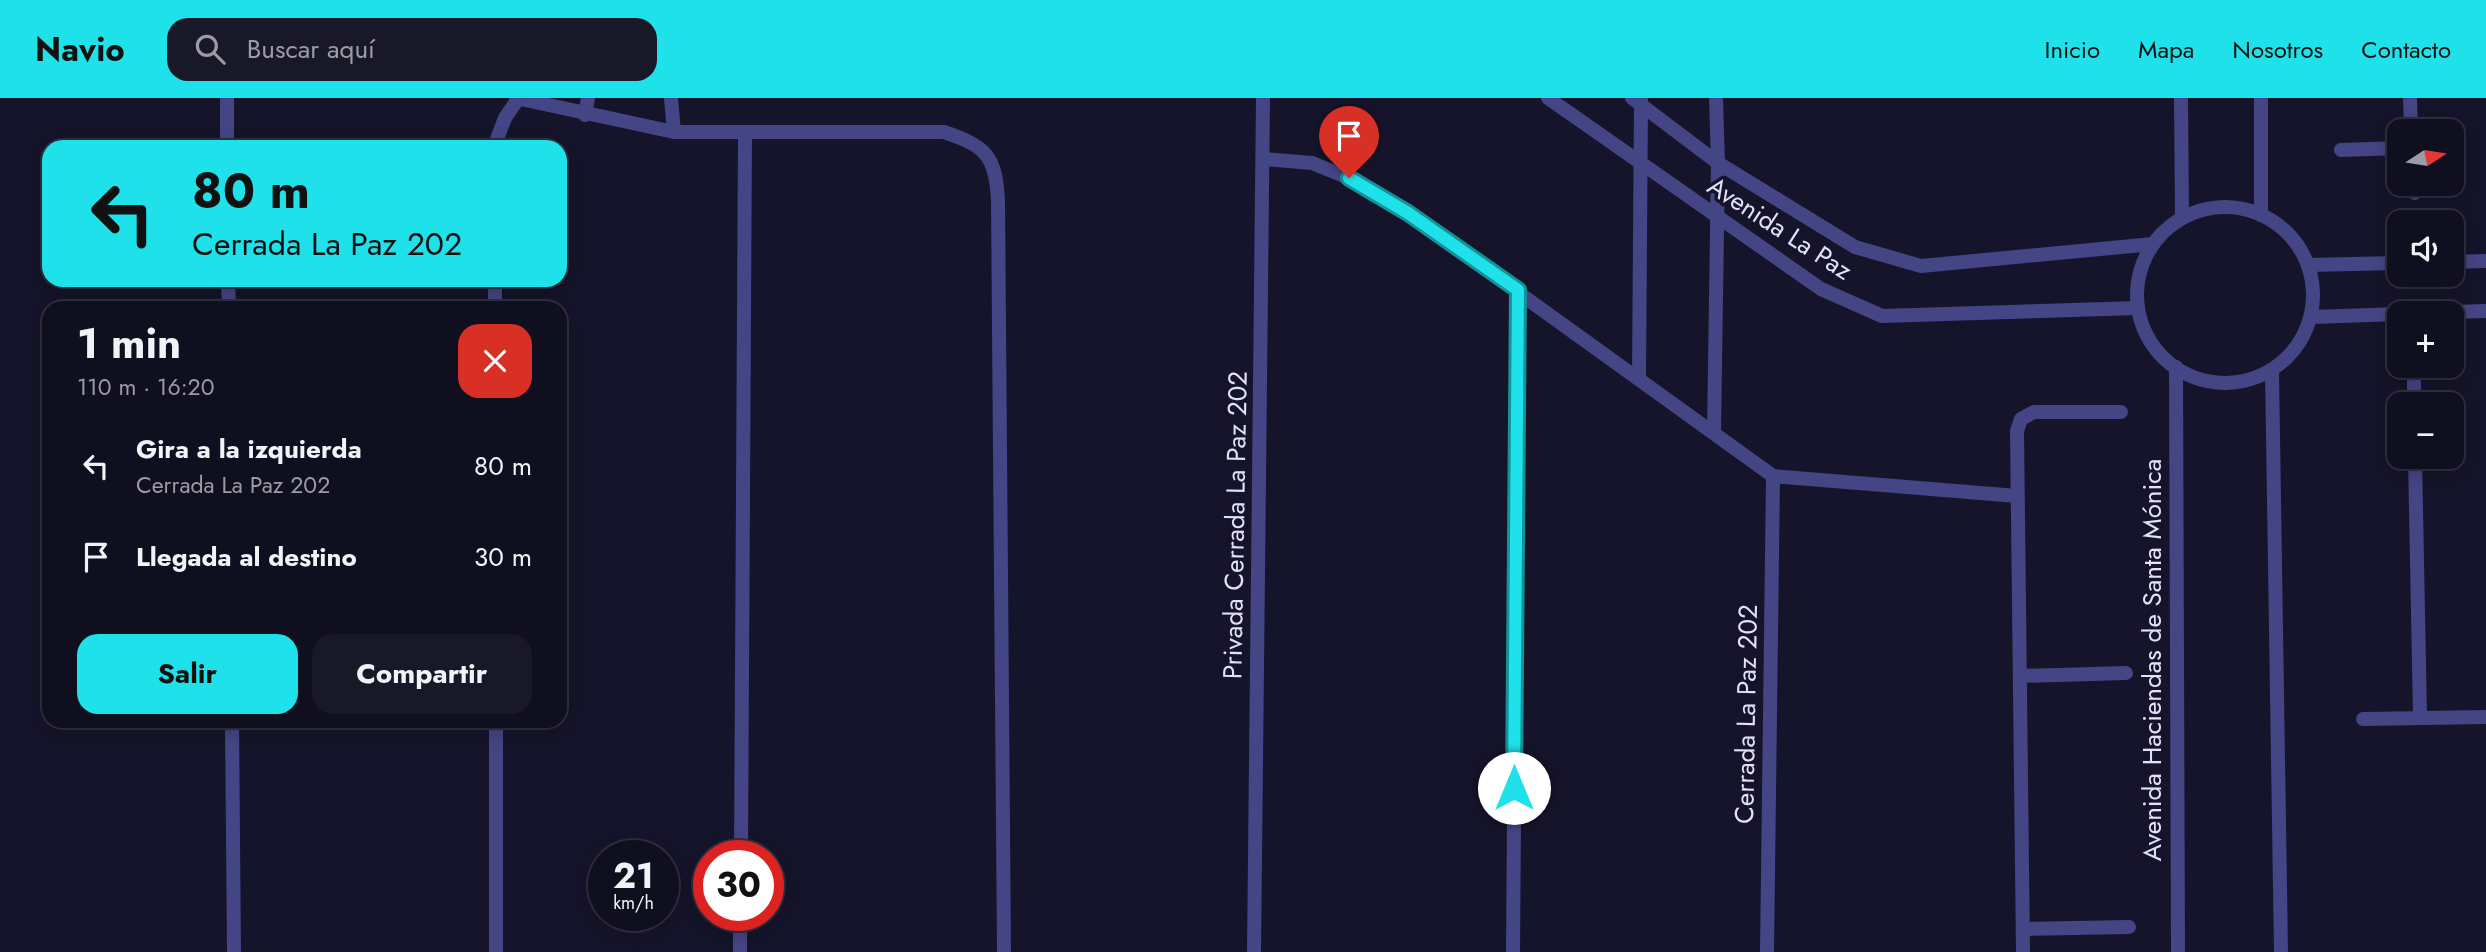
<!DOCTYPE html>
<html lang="es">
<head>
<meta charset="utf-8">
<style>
  :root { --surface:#100f20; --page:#191829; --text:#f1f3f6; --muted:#9c9ca5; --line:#302f3e; --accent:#1fe1e9 }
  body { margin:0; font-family:Jost,sans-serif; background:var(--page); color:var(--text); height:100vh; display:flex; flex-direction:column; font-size:26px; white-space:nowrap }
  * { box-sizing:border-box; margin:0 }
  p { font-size:23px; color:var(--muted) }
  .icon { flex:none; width:38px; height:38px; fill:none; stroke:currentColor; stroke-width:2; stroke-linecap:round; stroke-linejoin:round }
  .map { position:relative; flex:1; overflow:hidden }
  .drawer { position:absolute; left:42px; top:203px; width:525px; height:427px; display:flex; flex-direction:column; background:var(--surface); border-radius:21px; box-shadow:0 4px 18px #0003,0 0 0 2px var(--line) }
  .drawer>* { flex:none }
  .top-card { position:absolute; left:42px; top:42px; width:525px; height:147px; border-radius:21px; box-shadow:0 4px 18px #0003,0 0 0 2px var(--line); background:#1fe1e9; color:#111; overflow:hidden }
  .needle { width:46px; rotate:78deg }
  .tools { position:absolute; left:2387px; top:21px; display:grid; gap:14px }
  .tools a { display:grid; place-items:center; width:77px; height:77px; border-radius:14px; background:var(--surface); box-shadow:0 4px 18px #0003,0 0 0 2px var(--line); font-size:35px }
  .speed { position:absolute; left:588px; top:742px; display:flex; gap:14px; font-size:35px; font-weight:700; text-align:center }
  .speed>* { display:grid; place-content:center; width:91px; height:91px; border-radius:50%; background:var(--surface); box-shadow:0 4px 18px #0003,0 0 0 2px var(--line); line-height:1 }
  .speed small { font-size:18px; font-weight:400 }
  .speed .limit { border:10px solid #d22; background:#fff; color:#111 }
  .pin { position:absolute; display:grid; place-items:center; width:60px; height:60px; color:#fff; margin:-72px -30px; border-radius:50% 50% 50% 0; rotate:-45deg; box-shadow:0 0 7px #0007 }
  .pin .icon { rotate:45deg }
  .me { position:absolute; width:77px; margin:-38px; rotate:0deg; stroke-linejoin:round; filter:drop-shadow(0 0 5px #0008) }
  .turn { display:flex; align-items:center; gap:24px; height:147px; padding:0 35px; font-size:32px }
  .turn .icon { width:91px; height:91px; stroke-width:2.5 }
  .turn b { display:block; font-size:49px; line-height:60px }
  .round { display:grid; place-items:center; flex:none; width:74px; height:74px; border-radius:21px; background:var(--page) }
  .headline { display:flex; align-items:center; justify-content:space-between; height:119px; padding:0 35px }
  h1 { font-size:42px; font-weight:700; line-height:52px }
  .cta { display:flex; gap:14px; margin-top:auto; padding:14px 35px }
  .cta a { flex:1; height:80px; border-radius:21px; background:var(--accent); color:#111; font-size:28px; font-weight:700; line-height:80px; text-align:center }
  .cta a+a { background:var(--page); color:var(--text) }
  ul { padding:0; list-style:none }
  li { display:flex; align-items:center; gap:21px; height:91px; padding:0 35px }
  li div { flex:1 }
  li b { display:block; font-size:26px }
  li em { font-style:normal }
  header { display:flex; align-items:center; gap:42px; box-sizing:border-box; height:98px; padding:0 35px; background:var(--accent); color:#111 }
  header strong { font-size:33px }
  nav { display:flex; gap:38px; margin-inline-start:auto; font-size:24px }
  .search { width:490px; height:63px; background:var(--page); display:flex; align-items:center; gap:18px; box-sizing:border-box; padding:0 24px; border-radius:21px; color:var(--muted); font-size:26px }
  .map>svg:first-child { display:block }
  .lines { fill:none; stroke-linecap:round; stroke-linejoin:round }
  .minor { stroke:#444584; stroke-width:14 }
  .tertiary { stroke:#444584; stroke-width:14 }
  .route-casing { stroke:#149297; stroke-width:18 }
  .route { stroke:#1fe1e9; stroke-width:12 }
  .labels { text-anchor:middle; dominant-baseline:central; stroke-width:7; stroke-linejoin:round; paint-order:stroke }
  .street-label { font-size:26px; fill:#e2e0fc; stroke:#16142a }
</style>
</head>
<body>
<header>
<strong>Navio</strong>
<div class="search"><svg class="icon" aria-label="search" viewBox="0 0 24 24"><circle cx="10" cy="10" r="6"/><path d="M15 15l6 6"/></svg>Buscar aquí</div>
<nav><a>Inicio</a><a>Mapa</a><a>Nosotros</a><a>Contacto</a></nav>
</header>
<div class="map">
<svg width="2486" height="854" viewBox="0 0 2486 854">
  <rect width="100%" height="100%" fill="#16142a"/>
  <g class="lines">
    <g class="minor">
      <path d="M227 0V49"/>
      <path d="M516 0 674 34H944C986 48 996 58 998 103L1004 854"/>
      <path d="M671 0 674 34"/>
      <path d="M1548 0 1821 191 1882 218 2138 210"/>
      <path d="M1632 0 1718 65 1855 149 1921 168 2153 146"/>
      <path d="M2410 0 2411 33"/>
      <path d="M585 17 588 0"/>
      <path d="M494 49 505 20 518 1"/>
      <path d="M2341 52 2399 50"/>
      <path d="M1264 61 1312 65 1349 80 1408 115 1773 378 2017 398"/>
      <path d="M2414 86 2415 95"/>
      <path d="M2452 164 2486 163"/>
      <path d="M2308 167 2399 165"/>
      <path d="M228 182 229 210"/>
      <path d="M495 182V210"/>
      <path d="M2417 215 2486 213"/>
      <path d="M2312 219 2399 216"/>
      <path d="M2414 269V306"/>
      <path d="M1639 280 1641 1"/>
      <path d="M1714 334 1718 65 1716 0"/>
      <path d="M2415 359 2420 619"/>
      <path d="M2020 578 2126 575"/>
      <path d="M2363 621 2486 619"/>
      <path d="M232 623 234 854"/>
      <path d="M496 623V854"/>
      <path d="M741 758 745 35"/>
      <path d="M2023 831 2129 829"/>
      <path d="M740 854V817"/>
      <path d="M1254 854 1263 0"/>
      <path d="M1513 854 1518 192"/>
      <path d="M1767 854 1773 378"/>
      <path d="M2023 854 2017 333 2021 321 2034 314H2121"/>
    </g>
    <g class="tertiary">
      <path d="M2181 0 2182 120"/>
      <path d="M2261 0V117"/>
      <circle cx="2225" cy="197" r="88"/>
      <path d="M2176 269 2178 854"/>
      <path d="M2272 273 2281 854"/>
    </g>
  </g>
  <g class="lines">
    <defs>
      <path id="route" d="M1349 80 1408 115 1518 192 1514 690"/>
    </defs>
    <use href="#route" class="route-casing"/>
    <use href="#route" class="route"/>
  </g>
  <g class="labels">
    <g class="street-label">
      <text transform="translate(1780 130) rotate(33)">Avenida La Paz</text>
      <text transform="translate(1235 427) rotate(-89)">Privada Cerrada La Paz 202</text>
      <text transform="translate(2152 562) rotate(-90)">Avenida Haciendas de Santa Mónica</text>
      <text transform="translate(1746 616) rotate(-89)">Cerrada La Paz 202</text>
    </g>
  </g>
</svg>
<div class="tools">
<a><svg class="needle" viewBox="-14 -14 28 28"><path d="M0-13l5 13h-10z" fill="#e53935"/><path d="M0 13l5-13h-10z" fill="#9c9ca5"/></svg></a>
<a><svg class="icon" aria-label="sound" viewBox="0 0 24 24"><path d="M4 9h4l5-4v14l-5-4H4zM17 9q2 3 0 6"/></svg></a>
<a>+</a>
<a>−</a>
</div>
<div class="speed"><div>21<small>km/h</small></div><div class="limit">30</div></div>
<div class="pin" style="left:1349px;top:80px;background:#d93025"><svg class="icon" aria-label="arrive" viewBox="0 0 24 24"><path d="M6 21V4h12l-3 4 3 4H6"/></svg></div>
<svg class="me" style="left:1514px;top:690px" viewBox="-20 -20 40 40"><circle r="19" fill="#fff"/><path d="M0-13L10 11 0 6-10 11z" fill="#1fe1e9"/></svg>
<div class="top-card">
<div class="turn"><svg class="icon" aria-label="left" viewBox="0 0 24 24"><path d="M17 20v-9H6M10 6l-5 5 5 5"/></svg><div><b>80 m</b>Cerrada La Paz 202</div></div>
</div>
<section class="drawer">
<div class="headline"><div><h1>1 min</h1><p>110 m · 16:20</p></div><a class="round" style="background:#d93025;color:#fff"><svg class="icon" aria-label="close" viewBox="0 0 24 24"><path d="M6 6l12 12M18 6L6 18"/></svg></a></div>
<ul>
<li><svg class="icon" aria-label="left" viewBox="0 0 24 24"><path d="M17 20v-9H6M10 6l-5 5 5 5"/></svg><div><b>Gira a la izquierda</b><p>Cerrada La Paz 202</p></div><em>80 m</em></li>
<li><svg class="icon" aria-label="arrive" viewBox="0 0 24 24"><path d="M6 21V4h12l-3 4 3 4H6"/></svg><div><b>Llegada al destino</b></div><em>30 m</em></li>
</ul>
<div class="cta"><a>Salir</a><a>Compartir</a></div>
</section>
</div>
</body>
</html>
